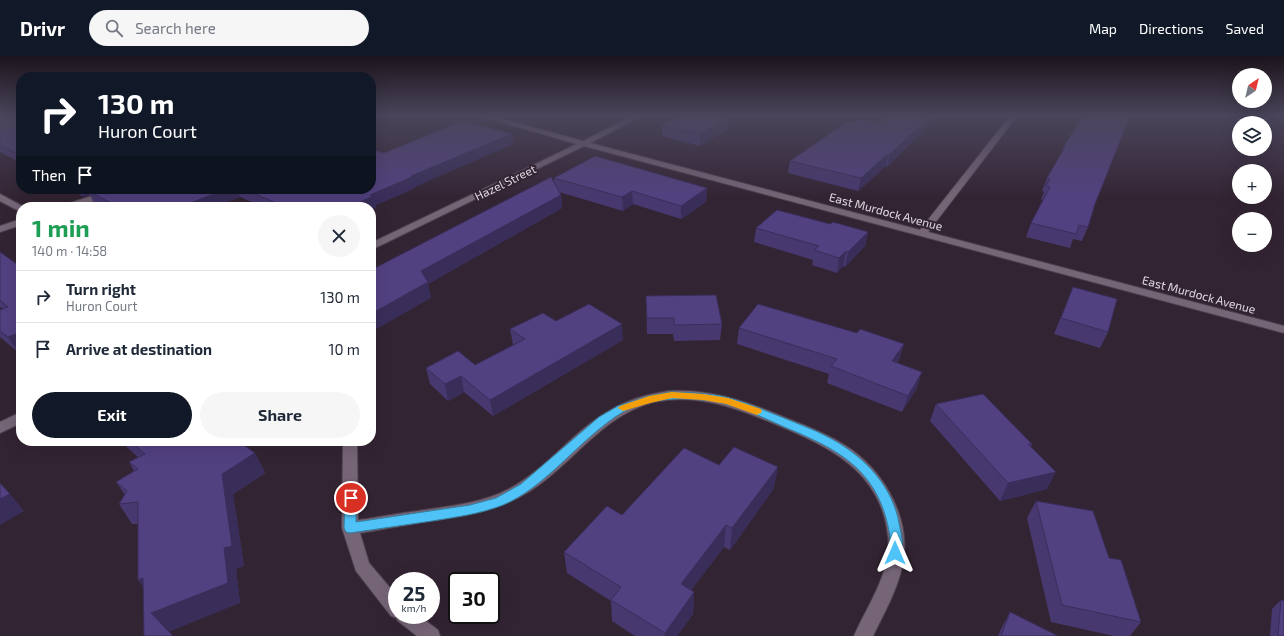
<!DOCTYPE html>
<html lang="en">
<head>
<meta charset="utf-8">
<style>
  :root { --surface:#fff; --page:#f6f6f7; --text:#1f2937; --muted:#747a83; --line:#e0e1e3; --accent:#111827 }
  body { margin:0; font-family:"Exo 2",sans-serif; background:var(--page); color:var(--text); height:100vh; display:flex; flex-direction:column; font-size:15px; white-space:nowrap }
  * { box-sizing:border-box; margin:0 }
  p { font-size:13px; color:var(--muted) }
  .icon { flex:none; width:22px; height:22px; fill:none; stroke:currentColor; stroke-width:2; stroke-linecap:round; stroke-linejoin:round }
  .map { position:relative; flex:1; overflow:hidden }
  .panel { position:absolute; left:16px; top:146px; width:360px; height:244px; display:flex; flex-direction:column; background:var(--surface); border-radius:16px; box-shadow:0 4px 16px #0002 }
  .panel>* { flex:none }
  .hud { position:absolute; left:16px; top:16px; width:360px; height:122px; border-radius:16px; box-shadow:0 4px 16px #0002; background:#111827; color:#fff; overflow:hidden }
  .needle { width:26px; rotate:35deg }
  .fabs { position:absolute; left:1232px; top:12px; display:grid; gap:8px }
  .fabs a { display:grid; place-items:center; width:40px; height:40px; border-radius:50%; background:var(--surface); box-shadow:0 4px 16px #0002; font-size:20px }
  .speed { position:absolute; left:388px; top:516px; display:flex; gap:8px; font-size:20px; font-weight:700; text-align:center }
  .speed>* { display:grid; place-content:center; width:52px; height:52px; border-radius:50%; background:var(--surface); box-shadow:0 4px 16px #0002; line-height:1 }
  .speed small { font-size:10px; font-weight:400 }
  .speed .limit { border:2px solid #111; border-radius:6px; background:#fff; color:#111 }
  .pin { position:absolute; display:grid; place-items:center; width:34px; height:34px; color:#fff; margin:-17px; border:2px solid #fff; border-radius:50%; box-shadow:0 1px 4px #0007 }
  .me { position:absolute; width:44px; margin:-22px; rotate:0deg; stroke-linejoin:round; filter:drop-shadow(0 0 3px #0008) }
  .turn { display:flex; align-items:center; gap:14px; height:84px; padding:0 16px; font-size:18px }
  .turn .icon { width:52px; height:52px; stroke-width:2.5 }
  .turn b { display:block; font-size:28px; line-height:34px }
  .then { display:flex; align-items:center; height:38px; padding:0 16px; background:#0003; gap:8px; font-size:15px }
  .round { display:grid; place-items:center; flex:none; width:42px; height:42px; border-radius:21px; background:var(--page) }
  .headline { display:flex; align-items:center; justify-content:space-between; height:68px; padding:0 16px }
  h1 { font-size:24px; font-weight:700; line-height:30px; color:#1e9e55 }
  .button { display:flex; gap:8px; margin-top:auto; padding:8px 16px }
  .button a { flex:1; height:46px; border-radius:24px; background:var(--accent); color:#fff; font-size:16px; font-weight:700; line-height:46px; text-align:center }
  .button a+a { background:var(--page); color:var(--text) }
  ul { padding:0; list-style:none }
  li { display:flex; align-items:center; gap:12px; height:52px; padding:0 16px; border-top:1px solid var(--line) }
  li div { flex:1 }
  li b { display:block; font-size:15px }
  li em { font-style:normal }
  header { display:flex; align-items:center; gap:24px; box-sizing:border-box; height:56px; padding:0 20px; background:var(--accent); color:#fff }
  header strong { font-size:19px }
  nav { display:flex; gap:22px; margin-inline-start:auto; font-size:14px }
  .search { width:280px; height:36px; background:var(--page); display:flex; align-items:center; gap:10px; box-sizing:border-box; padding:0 14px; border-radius:22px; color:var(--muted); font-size:15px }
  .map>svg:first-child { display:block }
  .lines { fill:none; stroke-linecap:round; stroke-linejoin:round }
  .minor-casing { stroke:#4d424e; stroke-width:2 }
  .minor { fill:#766577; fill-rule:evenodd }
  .wall { fill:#47386f }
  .shaded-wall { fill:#392e5a }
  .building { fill:#524181; stroke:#392e5a }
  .route { fill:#4fc3f7; stroke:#337fa1 }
  .slow { fill:#f59e0b }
  .labels { text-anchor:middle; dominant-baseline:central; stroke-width:4; stroke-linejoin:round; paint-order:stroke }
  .far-street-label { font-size:12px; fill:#e0d7e1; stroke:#332433 }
</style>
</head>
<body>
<header>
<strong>Drivr</strong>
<div class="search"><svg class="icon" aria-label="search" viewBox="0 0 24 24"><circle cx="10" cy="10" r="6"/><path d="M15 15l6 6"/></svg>Search here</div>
<nav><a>Map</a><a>Directions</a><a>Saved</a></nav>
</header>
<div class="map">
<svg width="1284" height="580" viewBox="0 0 1284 580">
  <rect width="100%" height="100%" fill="#332433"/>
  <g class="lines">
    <defs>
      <g id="minor">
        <path d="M479 60H491L583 85 633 60H642L590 87 920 174 1010 60H1017L928 176 1284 270V277L584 90 371 194V187L577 88Z"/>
        <path d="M113 133H125L124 135 76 151H63L64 149Z"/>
        <path d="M0 138 24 151H21V156L0 145Z"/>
        <path d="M21 163V169L0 176V170Z"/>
        <path d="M669 335C712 333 748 346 786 362 809 371 832 380 852 394 886 419 911 464 903 507 898 533 884 557 873 580H854C868 548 891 518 888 481 882 415 828 390 775 368 736 352 697 337 654 346 602 359 573 408 530 435 496 457 456 461 418 467 398 470 379 474 360 477L369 507 397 540V559H418L438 574 440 580H417L398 565 396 562 391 560 356 515 342 472 343 385H357L358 464 367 463C384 460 401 457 418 455 448 450 481 448 509 433 547 413 572 376 609 355 627 344 648 338 669 335Z"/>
        <path d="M21 356V367L0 377V366Z"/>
      </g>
    </defs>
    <use href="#minor" class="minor-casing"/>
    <use href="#minor" class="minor"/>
  </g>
  <g class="wall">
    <path d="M0 60H21V107L0 96Z"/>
    <path d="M1075 60H1130L1095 148 1088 171 1082 185 1073 183 1070 192 1026 181 1031 167 1043 144 1041 143 1044 136 1042 135 1047 122 1060 99 1064 90 1082 62Z"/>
    <path d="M855 66 880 67 923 74V75L887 111 886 110 858 135 788 117 790 105Z"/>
    <path d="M662 69 729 73 700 90 662 80Z"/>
    <path d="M512 78 513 88 414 131 415 132 376 149V151L371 154V151H263L240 141 214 151H102L94 147 90 139 84 141 69 133H371L384 97Z"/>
    <path d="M554 122 707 132 706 146 681 163 633 148 623 155 559 136 561 139 562 152 428 228 431 242 371 214 554 127Z"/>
    <path d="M830 168 868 176 865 190 845 211 843 210 837 217 812 209 813 204 754 186 756 172Z"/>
    <path d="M0 196 21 211V297H19L0 281V254L3 253 0 251Z"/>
    <path d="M1073 231 1108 276 1100 292 1054 278Z"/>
    <path d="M646 240 722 268 720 284 674 285 673 278H647Z"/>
    <path d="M556 265 623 284 493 360 464 336 448 345 430 328 426 312 475 309 513 289 510 273Z"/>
    <path d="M739 272 857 277 904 288 899 304 897 307 917 332 902 356 827 327 829 318 737 288Z"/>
    <path d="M936 348 1032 388 1031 391 1047 433 1000 445 930 365Z"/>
    <path d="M120 385H238L255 397 265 417 233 438 244 510 236 513 240 547 144 580V532L138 468H132L119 448 125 439 116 426 134 415 129 406 138 401Z"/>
    <path d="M719 409 774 432 730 494 724 491 691 534 694 536 693 558 677 580H635L612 565 611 545 567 517 564 496 622 459Z"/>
    <path d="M1036 445 1109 502 1141 566 1130 580H1114L1051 566 1027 462Z"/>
    <path d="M1281 544 1284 580H1270L1272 553Z"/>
    <path d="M1010 556 1058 580H998L1001 573Z"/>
  </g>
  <g class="shaded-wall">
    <path d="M928 60H938L923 74V75L887 111 890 98Z"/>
    <path d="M730 61 729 73 700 90V78Z"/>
    <path d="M512 78 513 88 414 131 415 132 376 149V151L371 154V151H348L370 139 411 120Z"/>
    <path d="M888 98 886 110 858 135 861 122Z"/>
    <path d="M707 132 706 146 681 163V150Z"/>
    <path d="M79 133H108L88 135 90 139 84 141Z"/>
    <path d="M228 133H237L240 141 214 151H179Z"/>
    <path d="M632 135 633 148 623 155 622 141Z"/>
    <path d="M561 139 562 152 428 228 431 242 371 276V258L421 215Z"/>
    <path d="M868 176 865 190 845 211 848 196Z"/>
    <path d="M846 195 843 210 837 217 839 202Z"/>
    <path d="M622 268 623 284 493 360 490 344Z"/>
    <path d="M21 276V297H19L8 281Z"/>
    <path d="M904 288 899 304 888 322 892 305Z"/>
    <path d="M922 316 917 332 902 356 908 340Z"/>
    <path d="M461 320 464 336 448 345 445 328Z"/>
    <path d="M255 397 265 417 233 438 244 510 236 513 240 547 166 577 151 557 224 492 222 418Z"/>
    <path d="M778 411 774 432 730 494 732 472Z"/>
    <path d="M1056 416 1047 433 1000 445 1008 427Z"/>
    <path d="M10 438 24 455 0 469V443Z"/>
    <path d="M726 469 724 491 679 550 681 528Z"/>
    <path d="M143 522 152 544 138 524Z"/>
    <path d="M694 536 693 558 677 580H665V577Z"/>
  </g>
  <g class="building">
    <path d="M21 60V100L0 89V61Z"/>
    <path d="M679 60H726L730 61 700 78 662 69Z"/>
    <path d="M888 60H928L924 64H926L890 98H888L861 122 790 105 848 65 855 66 859 63 880 67Z"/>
    <path d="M1083 60H1130L1095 148 1088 171 1079 169 1076 178 1031 167 1050 131 1046 130 1050 123 1047 122 1065 91 1064 90Z"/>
    <path d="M462 65 512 78 411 120 412 121 370 139 374 140 348 151H286L243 133H371V93L384 97Z"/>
    <path d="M595 100 707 132 681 150 632 135 622 141 554 122Z"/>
    <path d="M551 121 561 139 421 215 428 226 371 258V214Z"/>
    <path d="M95 133H228L179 151H119L88 135Z"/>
    <path d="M777 154 830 168 833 166 868 176 848 196 846 195 839 202 814 194 819 190 756 172Z"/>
    <path d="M0 196 21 211V276L8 281 0 275V254L8 251 0 244Z"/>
    <path d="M1073 231 1117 243 1108 276 1061 262Z"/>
    <path d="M716 239 722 268 674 269V262H647L646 240Z"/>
    <path d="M589 248 622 268 490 344 461 320 445 328 426 312 458 295 475 309 525 283 510 273 543 257 556 265Z"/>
    <path d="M758 248 857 277 860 273 904 288 892 305 922 316 908 340 831 310 837 303 739 272Z"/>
    <path d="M983 338 1032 388H1028L1056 416 1008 427 936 348Z"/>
    <path d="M130 385H238L255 397 222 418 232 490 224 492 228 527 151 557 173 580H144L143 522 138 524V446L119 448 127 435 116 426 138 413 129 406 145 398Z"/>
    <path d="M734 391 778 411 732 472 726 469 681 528 694 536 665 577 611 544 621 531 564 496 607 450 622 459 684 392 719 409Z"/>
    <path d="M0 427 10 438 0 443Z"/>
    <path d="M1036 445 1093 455 1109 502 1121 504 1141 566 1062 549Z"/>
    <path d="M1281 544 1284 545V580H1281L1278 579Z"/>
    <path d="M1010 556 1058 580H1001Z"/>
  </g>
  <linearGradient id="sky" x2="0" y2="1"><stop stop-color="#1c141c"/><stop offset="0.42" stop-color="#4a455b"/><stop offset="1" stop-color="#4a455b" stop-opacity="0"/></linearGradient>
  <rect width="1284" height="142" fill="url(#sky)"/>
  <path class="route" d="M672 336C691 337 711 337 729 342 748 347 766 355 784 362 798 368 813 373 826 380 860 397 889 425 898 462 900 475 906 489 900 501L895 503 891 501C887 495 890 488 890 482 888 465 882 446 873 432 853 399 815 384 782 370 764 362 745 353 726 348 695 340 651 340 623 356 581 381 547 431 503 449 480 458 456 461 432 465 405 469 377 473 350 477L346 476 344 472 345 442 346 438 351 437 355 438 356 442V466L470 449 496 442 521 428 599 361 618 350 649 340Z"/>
  <path class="slow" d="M672 336 703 338 728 342 761 353 762 356 757 359 726 348 703 344 672 342 650 347 623 355 618 352 620 350 649 340Z"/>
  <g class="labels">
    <g class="far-street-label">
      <text transform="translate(505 126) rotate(-26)">Hazel Street</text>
      <text transform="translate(886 155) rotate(15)">East Murdock Avenue</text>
      <text transform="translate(1199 238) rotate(15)">East Murdock Avenue</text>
    </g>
  </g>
</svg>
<div class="fabs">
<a><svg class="needle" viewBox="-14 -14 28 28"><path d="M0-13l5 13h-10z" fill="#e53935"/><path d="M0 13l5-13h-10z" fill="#747a83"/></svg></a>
<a><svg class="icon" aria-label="layers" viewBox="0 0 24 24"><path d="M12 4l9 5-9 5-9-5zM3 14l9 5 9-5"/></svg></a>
<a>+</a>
<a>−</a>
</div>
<div class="speed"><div>25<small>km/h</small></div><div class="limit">30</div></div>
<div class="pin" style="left:351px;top:442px;background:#d93025"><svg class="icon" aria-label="arrive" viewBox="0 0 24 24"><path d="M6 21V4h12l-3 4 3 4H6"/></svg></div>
<svg class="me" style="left:895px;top:497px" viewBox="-20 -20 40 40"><path d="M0-17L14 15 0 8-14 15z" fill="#4fc3f7" stroke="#fff" stroke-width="4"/></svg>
<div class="hud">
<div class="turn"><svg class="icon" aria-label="right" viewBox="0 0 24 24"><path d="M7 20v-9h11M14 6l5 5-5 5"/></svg><div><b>130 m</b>Huron Court</div></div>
<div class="then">Then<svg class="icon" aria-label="arrive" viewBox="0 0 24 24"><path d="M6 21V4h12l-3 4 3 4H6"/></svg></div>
</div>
<section class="panel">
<div class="headline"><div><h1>1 min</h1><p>140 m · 14:58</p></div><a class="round"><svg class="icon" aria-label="close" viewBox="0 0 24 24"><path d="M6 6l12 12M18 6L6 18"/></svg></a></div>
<ul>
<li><svg class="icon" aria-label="right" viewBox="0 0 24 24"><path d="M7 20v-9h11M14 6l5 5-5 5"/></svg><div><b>Turn right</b><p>Huron Court</p></div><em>130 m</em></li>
<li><svg class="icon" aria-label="arrive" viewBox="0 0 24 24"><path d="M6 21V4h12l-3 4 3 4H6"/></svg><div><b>Arrive at destination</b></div><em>10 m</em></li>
</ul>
<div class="button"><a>Exit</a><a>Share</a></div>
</section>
</div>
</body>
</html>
